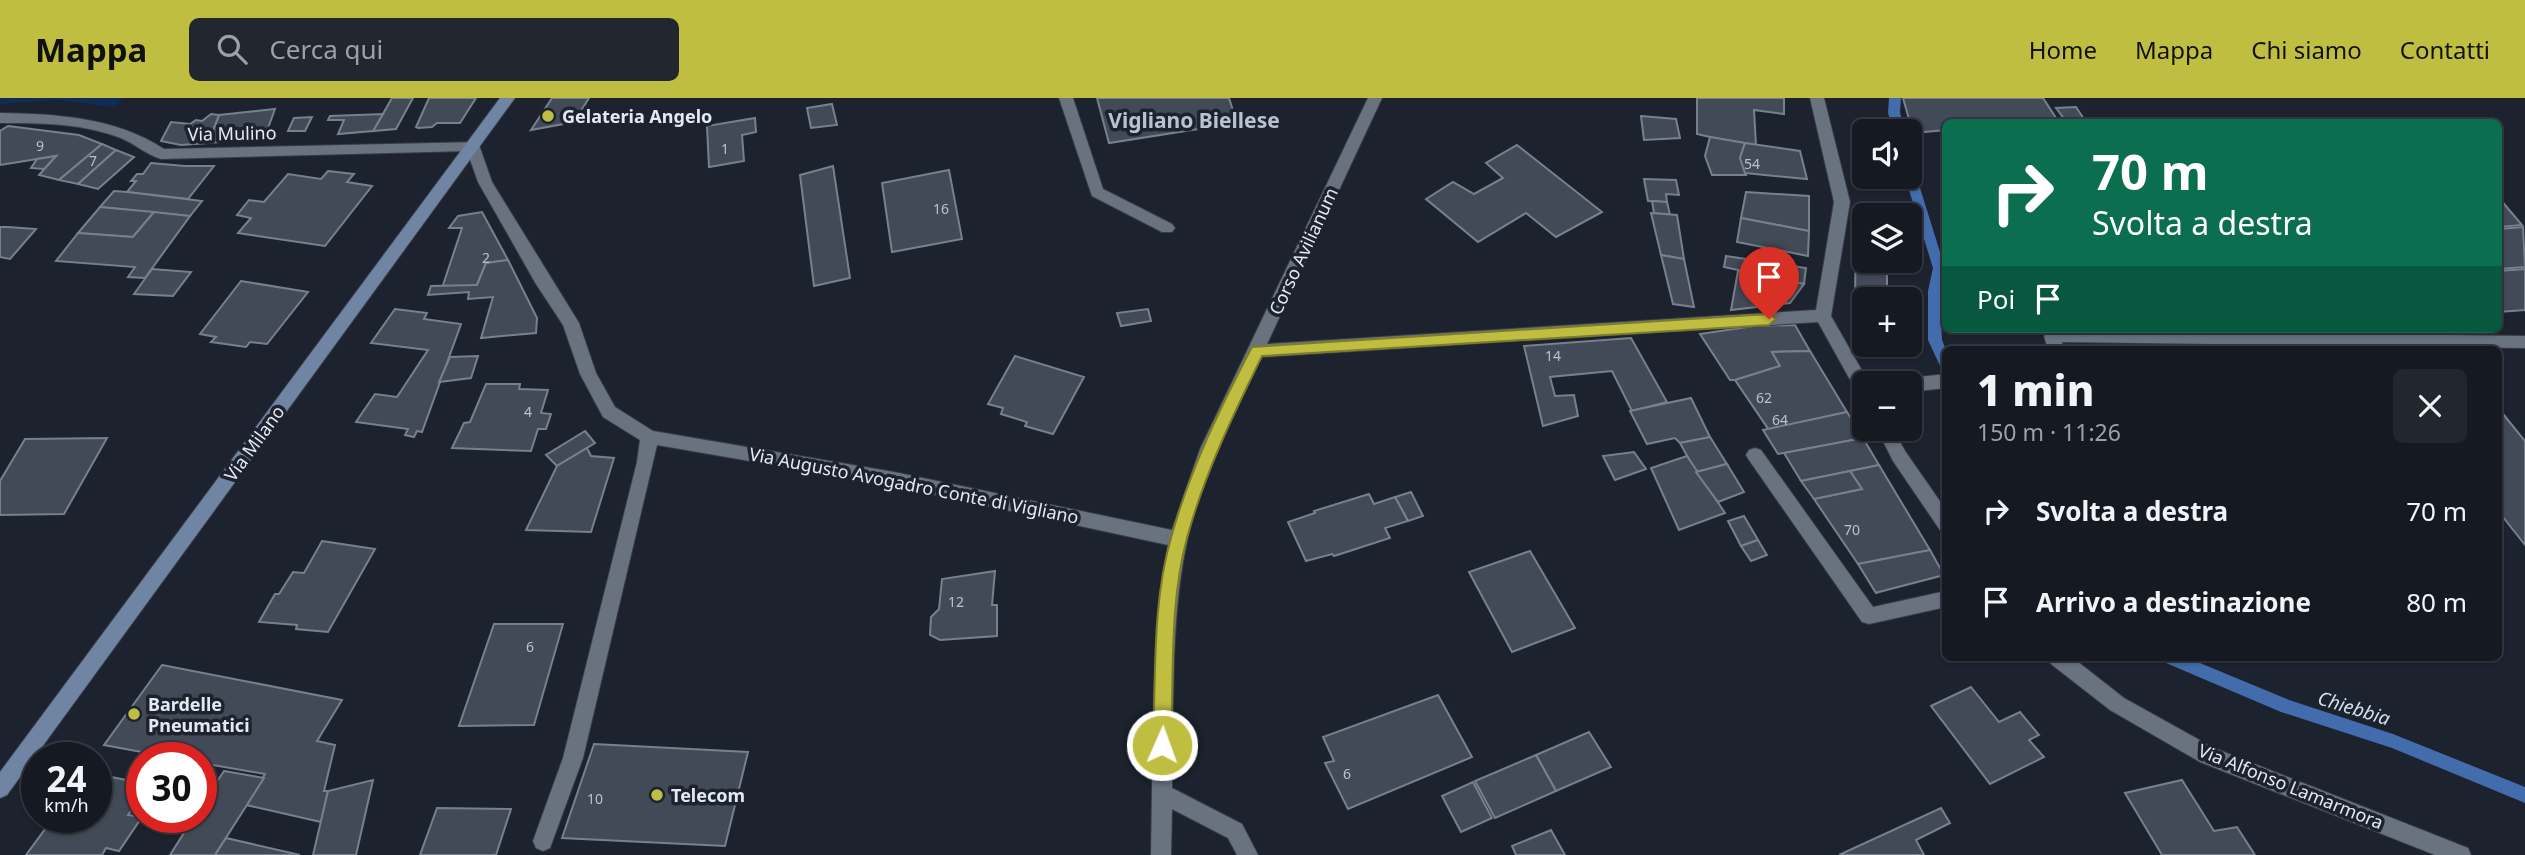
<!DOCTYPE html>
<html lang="it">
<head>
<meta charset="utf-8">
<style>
  :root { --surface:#151a22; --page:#22272f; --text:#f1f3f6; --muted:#9da1a5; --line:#343840; --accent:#c0be41 }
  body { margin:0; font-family:"Noto Sans",sans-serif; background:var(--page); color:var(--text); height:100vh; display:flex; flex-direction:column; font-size:26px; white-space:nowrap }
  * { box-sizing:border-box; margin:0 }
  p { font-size:23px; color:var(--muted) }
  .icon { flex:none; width:38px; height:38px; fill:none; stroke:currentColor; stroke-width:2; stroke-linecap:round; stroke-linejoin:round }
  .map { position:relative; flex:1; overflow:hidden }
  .side { position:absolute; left:1942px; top:248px; width:560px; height:315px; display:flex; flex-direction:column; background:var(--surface); border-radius:10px; box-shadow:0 2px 5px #0004,0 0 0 2px var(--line) }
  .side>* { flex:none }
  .banner { position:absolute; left:1942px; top:21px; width:560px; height:214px; border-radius:10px; box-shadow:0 2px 5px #0004,0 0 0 2px var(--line); background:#0b6e4f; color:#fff; overflow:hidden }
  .controls { position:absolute; left:1852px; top:21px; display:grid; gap:14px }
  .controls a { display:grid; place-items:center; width:70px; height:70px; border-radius:10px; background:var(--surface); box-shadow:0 2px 5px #0004,0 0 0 2px var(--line); font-size:35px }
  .speed { position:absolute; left:21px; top:644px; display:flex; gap:14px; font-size:35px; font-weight:700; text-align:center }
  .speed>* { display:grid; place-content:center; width:91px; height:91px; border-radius:50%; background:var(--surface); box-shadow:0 2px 5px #0004,0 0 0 2px var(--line); line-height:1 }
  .speed small { font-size:18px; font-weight:400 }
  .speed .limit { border:10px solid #d22; background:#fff; color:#111 }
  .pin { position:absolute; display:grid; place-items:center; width:60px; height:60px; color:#fff; margin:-72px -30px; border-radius:50% 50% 50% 0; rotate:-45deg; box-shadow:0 0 7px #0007 }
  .pin .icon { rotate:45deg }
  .me { position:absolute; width:77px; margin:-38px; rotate:2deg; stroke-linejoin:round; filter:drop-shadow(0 0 5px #0008) }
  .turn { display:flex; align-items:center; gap:24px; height:147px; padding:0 35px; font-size:32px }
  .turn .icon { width:91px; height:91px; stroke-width:2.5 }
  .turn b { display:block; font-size:49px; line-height:60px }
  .then { display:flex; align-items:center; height:66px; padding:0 35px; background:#0003; gap:14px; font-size:26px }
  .round { display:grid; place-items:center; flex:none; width:74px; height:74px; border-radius:10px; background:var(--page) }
  .summary { display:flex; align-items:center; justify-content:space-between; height:119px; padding:0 35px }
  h1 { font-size:42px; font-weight:800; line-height:52px }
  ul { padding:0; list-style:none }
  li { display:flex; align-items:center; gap:21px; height:91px; padding:0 35px }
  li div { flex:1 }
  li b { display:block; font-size:26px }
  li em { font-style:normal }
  header { display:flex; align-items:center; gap:42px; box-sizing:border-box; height:98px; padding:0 35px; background:var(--accent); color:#111 }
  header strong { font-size:33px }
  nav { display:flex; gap:38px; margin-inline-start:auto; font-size:24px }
  .search { width:490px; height:63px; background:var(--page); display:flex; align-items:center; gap:18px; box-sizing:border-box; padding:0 24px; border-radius:10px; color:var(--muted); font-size:26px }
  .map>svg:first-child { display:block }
  .green { fill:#0f2b56 }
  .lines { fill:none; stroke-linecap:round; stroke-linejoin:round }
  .stream { fill:#426cac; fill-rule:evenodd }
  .building { fill:#424a57; stroke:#77808d; stroke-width:2 }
  .service-casing { stroke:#373d46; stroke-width:2 }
  .minor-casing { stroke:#373d46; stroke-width:2 }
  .secondary-casing { stroke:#373d46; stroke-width:2 }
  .service { fill:#69727f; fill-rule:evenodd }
  .minor { fill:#69727f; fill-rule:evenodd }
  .secondary { fill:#7084a3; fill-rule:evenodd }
  .route { fill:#c0be41; stroke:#7d7c2a; stroke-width:2 }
  .poi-dot { fill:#c0be41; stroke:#1c232e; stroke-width:2.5 }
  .labels { text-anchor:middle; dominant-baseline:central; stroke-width:7; stroke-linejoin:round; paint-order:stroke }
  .number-label { font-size:14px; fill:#bcc1ca }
  .poi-label { font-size:18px; font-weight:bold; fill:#e4e9f1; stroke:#1c232e; text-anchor:start }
  .street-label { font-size:18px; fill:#e4e9f1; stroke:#1c232e }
  .water-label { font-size:19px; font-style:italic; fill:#d2def1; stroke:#1c232e }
  .quarter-label { font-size:21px; font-weight:bold; fill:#b8c2d1; stroke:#1c232e }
</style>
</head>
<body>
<header>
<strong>Mappa</strong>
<div class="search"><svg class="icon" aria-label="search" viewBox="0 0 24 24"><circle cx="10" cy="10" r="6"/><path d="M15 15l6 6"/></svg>Cerca qui</div>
<nav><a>Home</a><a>Mappa</a><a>Chi siamo</a><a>Contatti</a></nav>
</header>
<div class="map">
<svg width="2525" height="757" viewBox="0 0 2525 757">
  <rect width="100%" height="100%" fill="#1c232e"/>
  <path class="green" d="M0 0H123L114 9 59 2 0 6Z"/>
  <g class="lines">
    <g class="stream">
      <path d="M1889 0H1901L1900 15 1906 33H1894L1888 15Z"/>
      <path d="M1909 70 1915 74 1945 170 1940 193 1942 242 1946 252V271L1941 270 1928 242V193L1933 170 1905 79H1909Z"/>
      <path d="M2163 560H2188L2289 602 2393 636 2525 689V705L2392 650 2281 614 2166 565Z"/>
    </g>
  </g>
  <g class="building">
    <path d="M392 0H413L396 31 373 33Z"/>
    <path d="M429 0H476L460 25H437L432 29 418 30 416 29Z"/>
    <path d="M552 0H589L574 24 531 32Z"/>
    <path d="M1097 0H1229L1237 25 1109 45Z"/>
    <path d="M1697 0H1784V16L1754 12 1756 47 1710 39 1697 36Z"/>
    <path d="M1903 0H2043L2058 23 1946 24V32L1913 35Z"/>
    <path d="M832 6 837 27 811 30 807 10Z"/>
    <path d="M2076 9 2084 21 2065 22 2056 10Z"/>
    <path d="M275 11 264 41 208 45 219 17Z"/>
    <path d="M211 16 219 17 208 45 181 47 161 43 171 24 190 26 196 22 202 23Z"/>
    <path d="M383 16 373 33 338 36 344 22H328L330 18Z"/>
    <path d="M1641 18 1676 21 1680 40 1644 42Z"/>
    <path d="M312 19 305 33H288L294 20Z"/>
    <path d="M755 20 756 34 742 37 744 63 709 69 707 28Z"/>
    <path d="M8 28 79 37 102 46 59 82 39 77 56 58 0 67V33Z"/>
    <path d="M1710 39 1745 45 1740 60 1746 77H1712L1705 58Z"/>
    <path d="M1745 45 1800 53 1807 81 1745 75 1740 60Z"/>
    <path d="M102 46 116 52 78 86 59 82Z"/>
    <path d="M1517 47 1602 114 1556 139 1526 115 1478 144 1426 101 1453 84 1474 96 1503 80 1486 65Z"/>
    <path d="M116 52 134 59 98 91 78 86Z"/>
    <path d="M56 58 44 71 31 70 37 61Z"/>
    <path d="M151 65 185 68H214L188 101 127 94 136 83H131L137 76H143Z"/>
    <path d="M833 68 850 180 814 188 800 77Z"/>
    <path d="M949 72 962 141 892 154 882 85Z"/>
    <path d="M328 73 354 76 347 84 372 88 325 148 238 135 251 120 237 117 249 102 264 104 288 76 321 81Z"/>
    <path d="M1644 81 1676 82 1679 97 1666 96 1667 104 1648 103Z"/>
    <path d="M114 93 127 94 202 103 190 118 100 109Z"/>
    <path d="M1746 94 1809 98V133L1741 120Z"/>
    <path d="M2499 100 2522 127 2499 129Z"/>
    <path d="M1652 103 1667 104 1670 117 1654 115Z"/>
    <path d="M100 109 154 114 133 139 78 135Z"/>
    <path d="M154 114 190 118 145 180 128 179 135 169 56 163 78 135 133 139Z"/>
    <path d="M482 114 508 162 486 165 477 187 442 190 462 130H449L458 118Z"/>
    <path d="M1651 115 1677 117 1684 161 1661 157Z"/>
    <path d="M1741 120 1809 133 1808 158 1737 144Z"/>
    <path d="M0 129H8L36 131 10 161 0 159Z"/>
    <path d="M2523 129 2525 169 2499 171V131Z"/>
    <path d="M1856 142 1864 143V163H1887V201L1855 198Z"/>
    <path d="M1661 157 1684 161 1694 209 1673 206Z"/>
    <path d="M1726 158 1806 170 1804 186 1724 169Z"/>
    <path d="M508 162 537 220 536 235 481 240 493 199 468 201 469 194 428 197 431 188 477 187 486 165Z"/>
    <path d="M152 171 191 174 173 198 134 196Z"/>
    <path d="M2525 171V212L2499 214V173Z"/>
    <path d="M1738 173 1804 186 1790 205 1731 212Z"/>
    <path d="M241 183 308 194 267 246 250 244 246 249 211 244 216 239 200 236Z"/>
    <path d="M395 211 427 215 424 221 461 226 422 334 417 333 414 339 405 337 408 331 356 324 375 296 397 299 428 252 371 245Z"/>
    <path d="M1148 211 1151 223 1121 228 1117 215Z"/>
    <path d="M1795 227 1810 253 1772 254 1780 268 1735 282H1730L1700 236 1754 228Z"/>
    <path d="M1631 240 1667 304 1632 313 1612 273 1550 279 1555 298 1574 297 1578 318 1543 328 1524 248Z"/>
    <path d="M1810 253 1847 314 1769 332 1735 282 1780 268 1772 254Z"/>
    <path d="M478 258 471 280 439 284 450 259Z"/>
    <path d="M1015 258 1084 279 1053 336 1025 328 1027 324 1001 316 1003 310 988 306Z"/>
    <path d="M486 286H520L519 291 548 292 541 315 551 316 546 331H538L531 353 452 350 464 325 470 324Z"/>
    <path d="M1691 300 1710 339 1680 345 1675 340 1647 346 1630 313Z"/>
    <path d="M2499 311 2525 343V447L2499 414Z"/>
    <path d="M1847 314 1863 340 1778 356 1763 332Z"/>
    <path d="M585 333 595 345 587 350 557 368 546 357Z"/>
    <path d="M1710 339 1727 366 1696 374 1680 345Z"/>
    <path d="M107 340 64 416 0 417V383L25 341Z"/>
    <path d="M1863 340 1879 367 1801 383 1784 355Z"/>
    <path d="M587 350 591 358 614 360 591 434 526 432 557 368Z"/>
    <path d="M1634 354 1646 371 1615 382 1603 358Z"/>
    <path d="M1687 358 1725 415 1679 432 1651 370Z"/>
    <path d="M1727 366 1744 394 1718 404 1696 374Z"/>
    <path d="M1879 367 1930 452 1858 466 1814 401 1862 391 1850 373Z"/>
    <path d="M1850 373 1862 391 1814 401 1801 383Z"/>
    <path d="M1411 394 1423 418 1408 423 1395 399Z"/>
    <path d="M1369 396 1374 406 1395 399 1408 423 1385 430 1390 440 1334 458 1332 456 1306 463 1288 424 1315 415 1314 413Z"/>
    <path d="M1744 418 1758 442 1741 448 1728 423Z"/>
    <path d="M1758 442 1767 457 1751 463 1741 448Z"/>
    <path d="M322 443 375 451 328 534 296 531 297 527 259 524 275 496H279L293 474 304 475Z"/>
    <path d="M1930 452 1944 477 1879 494 1876 495 1858 466Z"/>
    <path d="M1530 453 1575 530 1512 554 1469 474Z"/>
    <path d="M995 473 992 507H997V538L940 542 930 537 931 519 939 511 942 481Z"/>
    <path d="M494 526H563L534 627 459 628Z"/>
    <path d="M162 567 342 602 317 643 335 647 324 693H328L321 724 246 707 265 676 201 665V660H174L104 647Z"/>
    <path d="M1971 589 1999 624 2020 614 2039 637 2029 642 2044 659 1990 686 1931 608Z"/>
    <path d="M1438 597 1472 659 1348 711 1325 665 1334 663 1323 639Z"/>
    <path d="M1589 634 1611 669 1556 693 1536 657Z"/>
    <path d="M594 646 748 654 725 748 562 740Z"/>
    <path d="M1536 657 1556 693 1495 720 1475 683Z"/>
    <path d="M224 673 264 680 215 757H170L194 719H201V708Z"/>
    <path d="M96 676 142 685V698L128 717 142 719 119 753 106 750 102 757H26L54 719H96Z"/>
    <path d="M373 682 356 757H313L328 693Z"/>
    <path d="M2182 682 2214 733 2237 729 2255 757H2162L2125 695Z"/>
    <path d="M1473 684 1492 720 1461 734 1442 698Z"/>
    <path d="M437 710 511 711 496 757H420Z"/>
    <path d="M1941 710 1950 725 1916 742 1924 757H1839Z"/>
    <path d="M1551 732 1565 757H1516L1512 748Z"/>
    <path d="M226 740 300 757H215Z"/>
  </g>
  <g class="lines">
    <defs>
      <g id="service">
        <path d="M2052 232 2525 238V250L2062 244 2064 252H2048L2044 238Z"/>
        <path d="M1946 276V290L1909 294V285H1902L1909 280Z"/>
        <path d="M1755 350 1761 352 1873 509 1946 493V509L1869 526 1862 524 1749 362 1746 357 1749 352Z"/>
      </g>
      <g id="minor">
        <path d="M1059 0H1073L1103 91 1172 126 1175 130 1172 134H1162L1092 98Z"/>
        <path d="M1368 0H1382L1267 246 1816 212 1834 104 1810 0H1824L1850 104 1831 218 1869 285H1864V298L1858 296 1818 224 1261 259C1234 315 1199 383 1187 443 1170 524 1174 608 1172 690L1242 726 1258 757H1237L1228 740 1172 711 1171 757H1151C1153 654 1151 549 1168 447L894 388 657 347 583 660 550 750 543 753 536 750 533 743 563 660 637 364 640 342 603 319 580 276 563 227 536 186 478 84 467 53 161 61C146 57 133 44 118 39 80 25 39 25 0 25V15C57 16 115 19 164 51L478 44 492 84 579 225 596 275 615 309 653 333 894 374 1172 432 1200 351Z"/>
        <path d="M1877 331H1893L1905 353 1946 412V435L1940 432 1893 363Z"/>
        <path d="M2048 560H2073L2124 600 2214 650 2468 750 2471 757H2435L2200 664 2110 612 2051 566Z"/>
      </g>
      <path id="secondary" d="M500 0H515L7 697 0 700V674Z"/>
    </defs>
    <use href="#service" class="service-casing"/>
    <use href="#minor" class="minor-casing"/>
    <use href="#secondary" class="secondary-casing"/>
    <use href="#service" class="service"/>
    <use href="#minor" class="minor"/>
    <use href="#secondary" class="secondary"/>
  </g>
  <path class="route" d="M1769 216 1776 221 1769 227 1262 258C1233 317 1204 377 1187 440 1169 506 1174 579 1171 647L1168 653 1162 655 1155 653 1153 647C1156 579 1152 505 1171 440 1189 374 1220 310 1252 249Z"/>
  <g class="poi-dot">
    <circle cx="548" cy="18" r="7"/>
    <circle cx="134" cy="616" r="7"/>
    <circle cx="657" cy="697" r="7"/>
  </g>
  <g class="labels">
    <g class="number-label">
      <text x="40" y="47">9</text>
      <text x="725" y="50">1</text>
      <text x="93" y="62">7</text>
      <text x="1752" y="65">54</text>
      <text x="941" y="110">16</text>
      <text x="486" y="159">2</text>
      <text x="1553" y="257">14</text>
      <text x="1764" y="299">62</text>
      <text x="528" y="313">4</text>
      <text x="1780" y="321">64</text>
      <text x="1852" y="431">70</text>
      <text x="956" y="503">12</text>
      <text x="530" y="548">6</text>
      <text x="1347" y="675">6</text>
      <text x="595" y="700">10</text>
    </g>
    <g class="poi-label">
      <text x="562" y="18">Gelateria Angelo</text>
      <text x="148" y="606">Bardelle<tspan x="148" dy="21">Pneumatici</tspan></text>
      <text x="671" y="697">Telecom</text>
    </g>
    <g class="street-label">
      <text transform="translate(232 35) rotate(-1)">Via Mulino</text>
      <text transform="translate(1303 153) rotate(-65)">Corso Avilianum</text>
      <text transform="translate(254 345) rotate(-54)">Via Milano</text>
      <text transform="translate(914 387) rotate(11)">Via Augusto Avogadro Conte di Vigliano</text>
      <text transform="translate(2291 688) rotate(22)">Via Alfonso Lamarmora</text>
    </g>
    <g class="water-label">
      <text transform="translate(2354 610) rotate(17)">Chiebbia</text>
    </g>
    <g class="quarter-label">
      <text x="1194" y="22">Vigliano Biellese</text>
    </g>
  </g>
</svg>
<div class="controls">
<a><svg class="icon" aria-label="sound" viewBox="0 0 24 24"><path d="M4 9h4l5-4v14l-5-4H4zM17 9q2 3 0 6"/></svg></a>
<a><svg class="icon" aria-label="layers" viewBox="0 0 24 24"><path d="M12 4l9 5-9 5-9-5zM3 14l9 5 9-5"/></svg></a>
<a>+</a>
<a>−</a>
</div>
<div class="speed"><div>24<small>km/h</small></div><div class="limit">30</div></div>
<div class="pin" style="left:1769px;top:221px;background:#d93025"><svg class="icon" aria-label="arrive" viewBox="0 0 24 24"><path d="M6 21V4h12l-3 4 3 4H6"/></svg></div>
<svg class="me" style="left:1162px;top:647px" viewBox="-20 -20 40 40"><circle r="17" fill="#c0be41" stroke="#fff" stroke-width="3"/><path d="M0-11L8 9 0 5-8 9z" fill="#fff"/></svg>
<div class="banner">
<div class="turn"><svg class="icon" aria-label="right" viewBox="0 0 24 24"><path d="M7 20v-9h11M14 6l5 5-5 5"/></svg><div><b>70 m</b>Svolta a destra</div></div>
<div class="then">Poi<svg class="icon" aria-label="arrive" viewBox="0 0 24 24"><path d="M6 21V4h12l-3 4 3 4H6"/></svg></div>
</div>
<section class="side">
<div class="summary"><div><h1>1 min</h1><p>150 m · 11:26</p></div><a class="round"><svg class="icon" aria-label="close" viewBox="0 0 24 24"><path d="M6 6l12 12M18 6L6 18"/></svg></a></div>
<ul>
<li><svg class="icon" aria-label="right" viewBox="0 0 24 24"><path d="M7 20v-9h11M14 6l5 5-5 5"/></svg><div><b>Svolta a destra</b></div><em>70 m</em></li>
<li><svg class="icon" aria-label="arrive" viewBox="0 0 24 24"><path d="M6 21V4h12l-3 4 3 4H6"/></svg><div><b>Arrivo a destinazione</b></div><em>80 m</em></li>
</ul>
</section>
</div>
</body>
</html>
